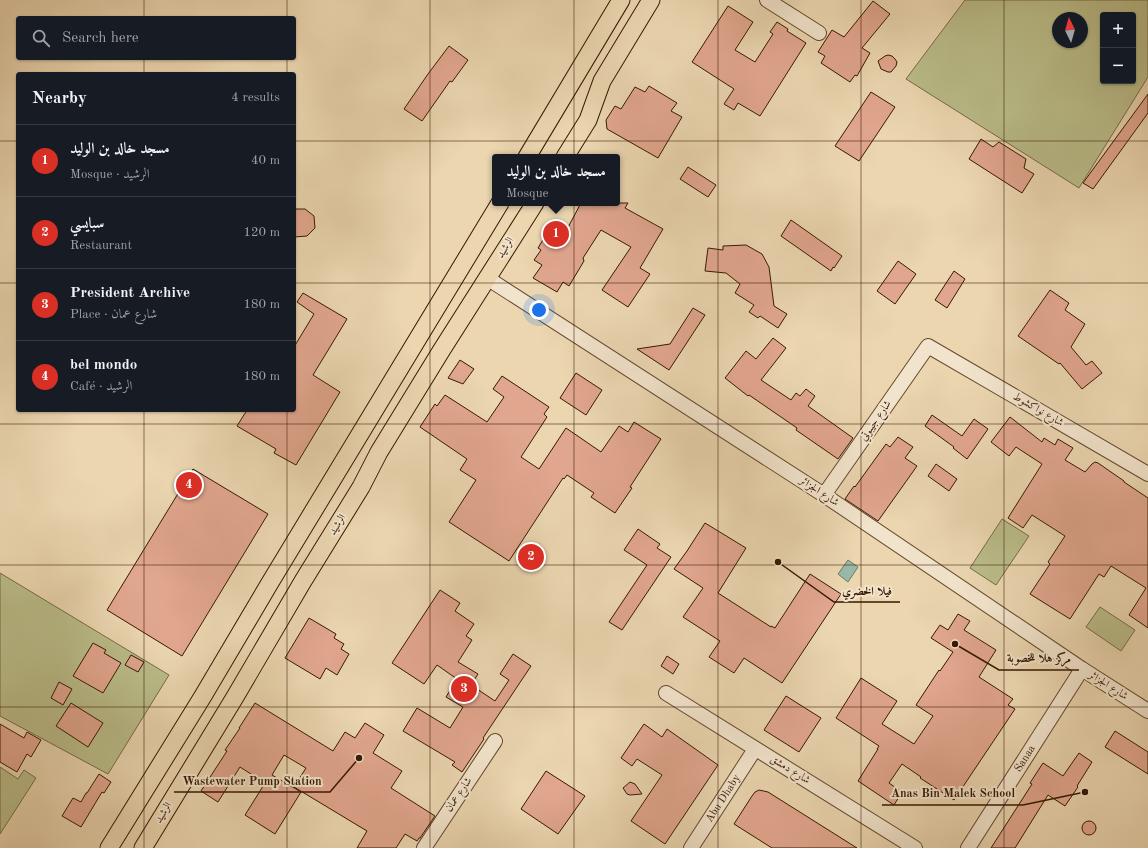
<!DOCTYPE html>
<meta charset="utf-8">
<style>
:root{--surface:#171b24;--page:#20242c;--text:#f1f3f6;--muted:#9ea1a6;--line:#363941;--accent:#d93025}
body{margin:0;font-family:"Old Standard TT",Amiri,serif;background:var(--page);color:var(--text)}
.controls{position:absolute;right:12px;top:12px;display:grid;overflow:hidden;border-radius:4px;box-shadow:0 1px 3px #0004}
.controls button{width:36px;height:36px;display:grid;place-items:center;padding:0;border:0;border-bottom:1px solid var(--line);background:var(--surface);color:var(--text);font:20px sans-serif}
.compass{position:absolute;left:1052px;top:12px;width:36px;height:36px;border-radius:50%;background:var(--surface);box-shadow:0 1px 3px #0004;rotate:355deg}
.you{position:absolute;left:539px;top:310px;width:14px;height:14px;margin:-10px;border:3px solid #fff;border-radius:50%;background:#1a73e8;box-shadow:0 0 0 6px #1a73e833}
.badge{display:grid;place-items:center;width:26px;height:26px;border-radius:50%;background:var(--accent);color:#fff;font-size:13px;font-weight:700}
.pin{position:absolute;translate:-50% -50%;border:2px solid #fff;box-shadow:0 1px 4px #0006}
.popup{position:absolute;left:492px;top:154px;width:128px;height:52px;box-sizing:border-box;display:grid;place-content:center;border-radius:4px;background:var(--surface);filter:drop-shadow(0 1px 3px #0005);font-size:13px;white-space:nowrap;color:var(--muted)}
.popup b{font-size:15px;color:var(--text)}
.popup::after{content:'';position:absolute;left:50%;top:100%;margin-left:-8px;border:8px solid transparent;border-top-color:var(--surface)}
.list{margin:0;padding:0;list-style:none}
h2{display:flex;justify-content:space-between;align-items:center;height:52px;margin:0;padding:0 16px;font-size:17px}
h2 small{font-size:13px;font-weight:400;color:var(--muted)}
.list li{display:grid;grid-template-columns:26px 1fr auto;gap:12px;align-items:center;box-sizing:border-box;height:72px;padding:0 16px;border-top:1px solid var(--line)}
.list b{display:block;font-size:15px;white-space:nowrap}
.list p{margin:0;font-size:13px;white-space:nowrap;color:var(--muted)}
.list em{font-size:13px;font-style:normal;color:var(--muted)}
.icon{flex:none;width:22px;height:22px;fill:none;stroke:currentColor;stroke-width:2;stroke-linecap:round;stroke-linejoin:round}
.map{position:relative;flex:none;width:1148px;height:848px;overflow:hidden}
.search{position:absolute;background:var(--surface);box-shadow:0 1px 3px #0004;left:16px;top:16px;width:280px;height:44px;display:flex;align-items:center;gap:10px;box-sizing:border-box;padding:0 14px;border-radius:4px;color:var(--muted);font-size:15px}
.panel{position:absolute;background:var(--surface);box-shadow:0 1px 3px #0004;left:16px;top:72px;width:280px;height:340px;border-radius:4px}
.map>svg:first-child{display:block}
.green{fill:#babd8a;stroke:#786a46;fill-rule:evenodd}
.water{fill:#98b9aa;stroke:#717967}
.building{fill:#e1a68e;stroke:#361803}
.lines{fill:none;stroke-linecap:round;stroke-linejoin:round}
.minor-casing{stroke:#63482e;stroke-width:16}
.major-casing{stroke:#361803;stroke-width:19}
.minor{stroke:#f2e4cc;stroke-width:14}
.major{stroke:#ebd6b0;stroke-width:17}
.grid{fill:none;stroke:#361803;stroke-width:1;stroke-opacity:0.55}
.labels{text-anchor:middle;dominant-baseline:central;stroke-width:4;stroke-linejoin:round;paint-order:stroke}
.street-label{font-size:11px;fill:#361803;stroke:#f2e4cc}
.leader{fill:none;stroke:#361803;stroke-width:1.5}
.callout-dot{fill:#361803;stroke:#f2e4cc;stroke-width:1.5}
.callout-label{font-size:12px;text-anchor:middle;font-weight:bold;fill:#361803;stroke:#f2e4cc;stroke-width:4;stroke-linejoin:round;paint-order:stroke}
</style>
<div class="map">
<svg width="1148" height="848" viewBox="0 0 1148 848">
<rect width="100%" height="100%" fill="#ebd6b0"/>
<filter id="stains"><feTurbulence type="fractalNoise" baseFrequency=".005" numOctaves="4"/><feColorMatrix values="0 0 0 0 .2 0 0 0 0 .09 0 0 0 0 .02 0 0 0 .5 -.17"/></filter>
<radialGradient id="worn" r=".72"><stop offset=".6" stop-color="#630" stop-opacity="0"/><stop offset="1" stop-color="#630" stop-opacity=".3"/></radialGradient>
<path class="green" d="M 965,0 L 1148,0 L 1148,77 L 1079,188 L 906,79 ZM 1103,15 L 1133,15 L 1133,81 L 1103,81 ZM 1058,18 L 1082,18 L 1082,42 L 1058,42 Z
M 1002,519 L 1029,536 L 996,585 L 970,568 Z
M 0,573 L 169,675 L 108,774 L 0,716 Z
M 1100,607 L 1135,630 L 1121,651 L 1086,627 Z
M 0,767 L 18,779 L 24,770 L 36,778 L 0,834 Z"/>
<path class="water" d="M 848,560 L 858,567 L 848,582 L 838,574 Z"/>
<path class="building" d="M 873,1 L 890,14 L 862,48 L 870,53 L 857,76 L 855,75 L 850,82 L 821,63 L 825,56 L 818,52 L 832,30 L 844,37 Z
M 728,6 L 753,22 L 735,50 L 755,62 L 773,34 L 770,32 L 777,22 L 788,29 L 787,31 L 806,43 L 760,116 L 738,103 L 734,110 L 724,104 L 734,89 L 692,62 Z
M 449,46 L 468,60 L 452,82 L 450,81 L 422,121 L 404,109 L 428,74 Z
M 888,55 L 892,56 L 895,59 L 897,62 L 896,66 L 891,72 L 888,72 L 881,69 L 878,61 L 885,56 Z
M 649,86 L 677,103 L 671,111 L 682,117 L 658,158 L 607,129 L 606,120 L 615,106 L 621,109 L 635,87 L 645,92 Z
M 871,92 L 895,107 L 859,161 L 835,146 Z
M 1148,94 L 1148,113 L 1093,189 L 1083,183 Z
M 981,139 L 993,147 L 999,142 L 1026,159 L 1024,168 L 1034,174 L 1022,193 L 969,159 Z
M 688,167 L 716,185 L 708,197 L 680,179 Z
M 581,203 L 628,203 L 625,208 L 663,229 L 640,268 L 650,274 L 628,307 L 602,290 L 631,247 L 601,230 L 583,258 L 584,261 L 569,286 L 563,282 L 557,292 L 533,278 L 542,265 L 534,260 L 541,250 L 538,248 L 544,238 L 548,240 L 556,228 L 565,233 Z
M 294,209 L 305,209 L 314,216 L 315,228 L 307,236 L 294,237 Z
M 791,220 L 842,256 L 834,268 L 833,267 L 831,271 L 781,236 Z
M 746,245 L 762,254 L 769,267 L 774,306 L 787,314 L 778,328 L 760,316 L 758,318 L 749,312 L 754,305 L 735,293 L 740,284 L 726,273 L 705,271 L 708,248 L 723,250 L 723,246 Z
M 898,261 L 916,274 L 895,304 L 877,291 Z
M 954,271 L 965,279 L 947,308 L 935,300 Z
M 1050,290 L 1069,303 L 1065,310 L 1085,324 L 1071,347 L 1086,365 L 1092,361 L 1102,373 L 1082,389 L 1060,363 L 1059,364 L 1018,336 Z
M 303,293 L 347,319 L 313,375 L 340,392 L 296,465 L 274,453 L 276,449 L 237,426 L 247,410 L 294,410 L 294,347 L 314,314 L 297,302 Z
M 693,308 L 705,315 L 669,370 L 637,349 L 670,344 Z
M 773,338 L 786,348 L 761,380 L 791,400 L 796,393 L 800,396 L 806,389 L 815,396 L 808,406 L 853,438 L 838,459 L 796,430 L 797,428 L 749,395 L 748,396 L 725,378 L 746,351 L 756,359 Z
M 460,360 L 474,369 L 463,384 L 448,378 Z
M 576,373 L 602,390 L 586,415 L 560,398 Z
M 502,376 L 549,407 L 544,414 L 547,417 L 521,457 L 539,469 L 566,428 L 601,452 L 619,426 L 628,432 L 634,422 L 661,439 L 630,487 L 632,488 L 615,513 L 591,497 L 594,493 L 567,475 L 564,479 L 563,478 L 509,561 L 449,522 L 476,480 L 460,470 L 467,459 L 420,427 L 435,404 L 437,406 L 445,395 L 487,422 L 504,397 L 493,389 Z
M 932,415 L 962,436 L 974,419 L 988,429 L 967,459 L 953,448 L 954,447 L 925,426 Z
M 1010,417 L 1042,442 L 1044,438 L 1055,445 L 1058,439 L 1073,448 L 1065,460 L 1085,472 L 1092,464 L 1095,462 L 1098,463 L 1124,481 L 1124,482 L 1148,498 L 1148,628 L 1129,615 L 1146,588 L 1111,566 L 1104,577 L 1099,574 L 1070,619 L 1030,594 L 1050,564 L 1048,562 L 1065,536 L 1032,515 L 1023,528 L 1008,518 L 1042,464 L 1016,447 L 1009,456 L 991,442 Z
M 898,437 L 913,447 L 905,458 L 917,466 L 878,521 L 845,499 L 854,486 L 855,487 L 886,444 L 890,447 Z
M 936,464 L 957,479 L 949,491 L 928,476 Z
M 193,469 L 268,514 L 182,656 L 107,610 Z
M 705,523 L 746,548 L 718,593 L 771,627 L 771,626 L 775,628 L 810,574 L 841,594 L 782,683 L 744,658 L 734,673 L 709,657 L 720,641 L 683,617 L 703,588 L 674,569 L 687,551 Z
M 638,529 L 660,544 L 657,548 L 671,557 L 622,630 L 609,622 L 647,565 L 624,550 Z
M 440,590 L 460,603 L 455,611 L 474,624 L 466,636 L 472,640 L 458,662 L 478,674 L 471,685 L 495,701 L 509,680 L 500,674 L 513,654 L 531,666 L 483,738 L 484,739 L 462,772 L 452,765 L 455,762 L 403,731 L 417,708 L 450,728 L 463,707 L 446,697 L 457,679 L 437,665 L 424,684 L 392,663 Z
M 958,614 L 970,621 L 964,630 L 996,650 L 979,677 L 1013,699 L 1008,705 L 1015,709 L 954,800 L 920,778 L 921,777 L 902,764 L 889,783 L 902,792 L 894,805 L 858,781 L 878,749 L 877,749 L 879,746 L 836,718 L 861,678 L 897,701 L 882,724 L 914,744 L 933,716 L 916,705 L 939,670 L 940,671 L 953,652 L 931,638 L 940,625 L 948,630 Z
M 309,618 L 336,634 L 334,638 L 344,644 L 341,649 L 349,654 L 337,675 L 326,668 L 320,679 L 285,658 Z
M 93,643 L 106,650 L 104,653 L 121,663 L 103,693 L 73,676 Z
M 131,655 L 144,662 L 138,672 L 125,665 Z
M 667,656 L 679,664 L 673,674 L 661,666 Z
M 59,682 L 72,689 L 63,705 L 51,698 Z
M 786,696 L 821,718 L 799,752 L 764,730 Z
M 71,703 L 103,723 L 88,747 L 56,726 Z
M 255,703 L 333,751 L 345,732 L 355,738 L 365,723 L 384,735 L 373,753 L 402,771 L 391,788 L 435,816 L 420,838 L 419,838 L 417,841 L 405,834 L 396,848 L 357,848 L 367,831 L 294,787 L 306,768 L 284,755 L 272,775 L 301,792 L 275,834 L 245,815 L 265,783 L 240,767 L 218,802 L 201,791 L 227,751 L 225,750 L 240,728 L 239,728 Z
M 0,724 L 24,738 L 27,732 L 41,740 L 31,757 L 27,754 L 17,772 L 0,762 Z
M 644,724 L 662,737 L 667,729 L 718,765 L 665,844 L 631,821 L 662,775 L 637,759 L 632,766 L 621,758 Z
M 1115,731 L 1148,752 L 1148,774 L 1105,747 Z
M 1079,753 L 1092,762 L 1077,786 L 1078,787 L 1065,806 L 1048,795 L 1015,848 L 991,848 L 1032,784 L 1030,783 L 1043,763 L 1063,776 Z
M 546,771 L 585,796 L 558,834 L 521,809 Z
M 99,774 L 111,782 L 104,793 L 102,792 L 81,827 L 62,816 L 73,798 L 81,802 L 86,793 L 87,793 Z
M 630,782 L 635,784 L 642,794 L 630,795 L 627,794 L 623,788 Z
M 759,790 L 768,792 L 857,848 L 772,848 L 734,824 L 752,796 L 755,792 Z
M1082 828a7 7 0 1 1 14 0a7 7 0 1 1-14 0Z"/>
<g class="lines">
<defs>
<g id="minor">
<path d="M 767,0 L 819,33"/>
<path d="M 487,278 L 824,495 L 1082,669 L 1148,711"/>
<path d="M 824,495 L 928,346 L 1148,474"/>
<path d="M 666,693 L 915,848"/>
<path d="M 424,848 L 495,741"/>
<path id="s1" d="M 691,848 L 755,749"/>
<path id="s2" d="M 968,848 L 1082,669"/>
</g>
<path id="major" d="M 527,157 L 621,0
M 565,157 L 588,120 L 602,81 L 651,0
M 109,848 L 203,696 L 271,581 L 500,203
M 143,848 L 235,697 L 303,581 L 361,487 L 379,452 L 441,351 L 535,203"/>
</defs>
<use href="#minor" class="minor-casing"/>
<use href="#major" class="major-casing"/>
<use href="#minor" class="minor"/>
<use href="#major" class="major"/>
</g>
<path class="grid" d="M 144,0 L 144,18M 287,0 L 287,18M 430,0 L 430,848M 574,0 L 574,848M 718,0 L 718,848M 861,0 L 861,848M 1004,0 L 1004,848M 144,58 L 144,74M 287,58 L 287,74M 0,141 L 18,141M 294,141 L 1148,141M 0,283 L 18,283M 294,283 L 1148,283M 144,410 L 144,848M 287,410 L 287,848M 0,424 L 1148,424M 0,565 L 1148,565M 0,707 L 1148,707"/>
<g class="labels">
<g class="street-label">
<text transform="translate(506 248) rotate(-57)">الرشيد</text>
<text transform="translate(1038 410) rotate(30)">شارع نواكشوط</text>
<text transform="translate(876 421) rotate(-55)">شارع جيبوتي</text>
<text transform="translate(819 492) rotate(33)">شارع الجزائر</text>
<text transform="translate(338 525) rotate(-58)">الرشيد</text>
<text transform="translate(1108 686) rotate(32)">شارع الجزائر</text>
<text stroke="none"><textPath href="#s2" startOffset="106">Sanaa</textPath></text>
<text transform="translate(790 770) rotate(32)">شارع دمشق</text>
<text transform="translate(459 795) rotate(-56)">شارع عمان</text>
<text stroke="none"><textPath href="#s1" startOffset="59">Abu Dhaby</textPath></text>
<text transform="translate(164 813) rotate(-58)">الرشيد</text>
</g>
</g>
<path class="leader" d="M778 562L834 602H900M955 644L999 670H1079M359 758L330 792H174M1085 792L1023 805H882"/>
<g class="callout-dot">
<circle cx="778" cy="562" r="4"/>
<circle cx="955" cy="644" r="4"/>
<circle cx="359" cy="758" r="4"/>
<circle cx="1085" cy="792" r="4"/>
</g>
<g class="callout-label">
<text x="867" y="595">فيلا الخضري</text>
<text x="1039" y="662">مركز هلا للخصوبة</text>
<text x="252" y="785">Wastewater Pump Station</text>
<text x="953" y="797">Anas Bin Malek School</text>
</g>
<rect width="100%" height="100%" filter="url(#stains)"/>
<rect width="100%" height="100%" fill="url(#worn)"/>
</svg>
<div class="controls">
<button>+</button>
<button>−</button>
</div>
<svg class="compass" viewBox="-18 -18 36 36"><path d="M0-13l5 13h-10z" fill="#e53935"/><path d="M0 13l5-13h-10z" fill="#9ea1a6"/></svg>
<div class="you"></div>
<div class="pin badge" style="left:556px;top:234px">1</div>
<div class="popup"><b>مسجد خالد بن الوليد</b>Mosque</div>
<div class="pin badge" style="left:531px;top:557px">2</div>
<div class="pin badge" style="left:464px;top:689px">3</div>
<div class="pin badge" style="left:189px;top:485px">4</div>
<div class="search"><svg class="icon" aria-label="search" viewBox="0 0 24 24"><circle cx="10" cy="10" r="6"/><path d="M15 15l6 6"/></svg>Search here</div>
<section class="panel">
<h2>Nearby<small>4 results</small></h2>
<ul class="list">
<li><span class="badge">1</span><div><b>مسجد خالد بن الوليد</b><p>Mosque · الرشيد</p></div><em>40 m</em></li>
<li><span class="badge">2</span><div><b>سبايسي</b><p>Restaurant</p></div><em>120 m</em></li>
<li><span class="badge">3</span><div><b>President Archive</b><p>Place · شارع عمان</p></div><em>180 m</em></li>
<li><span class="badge">4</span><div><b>bel mondo</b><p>Café · الرشيد</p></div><em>180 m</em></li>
</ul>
</section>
</div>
